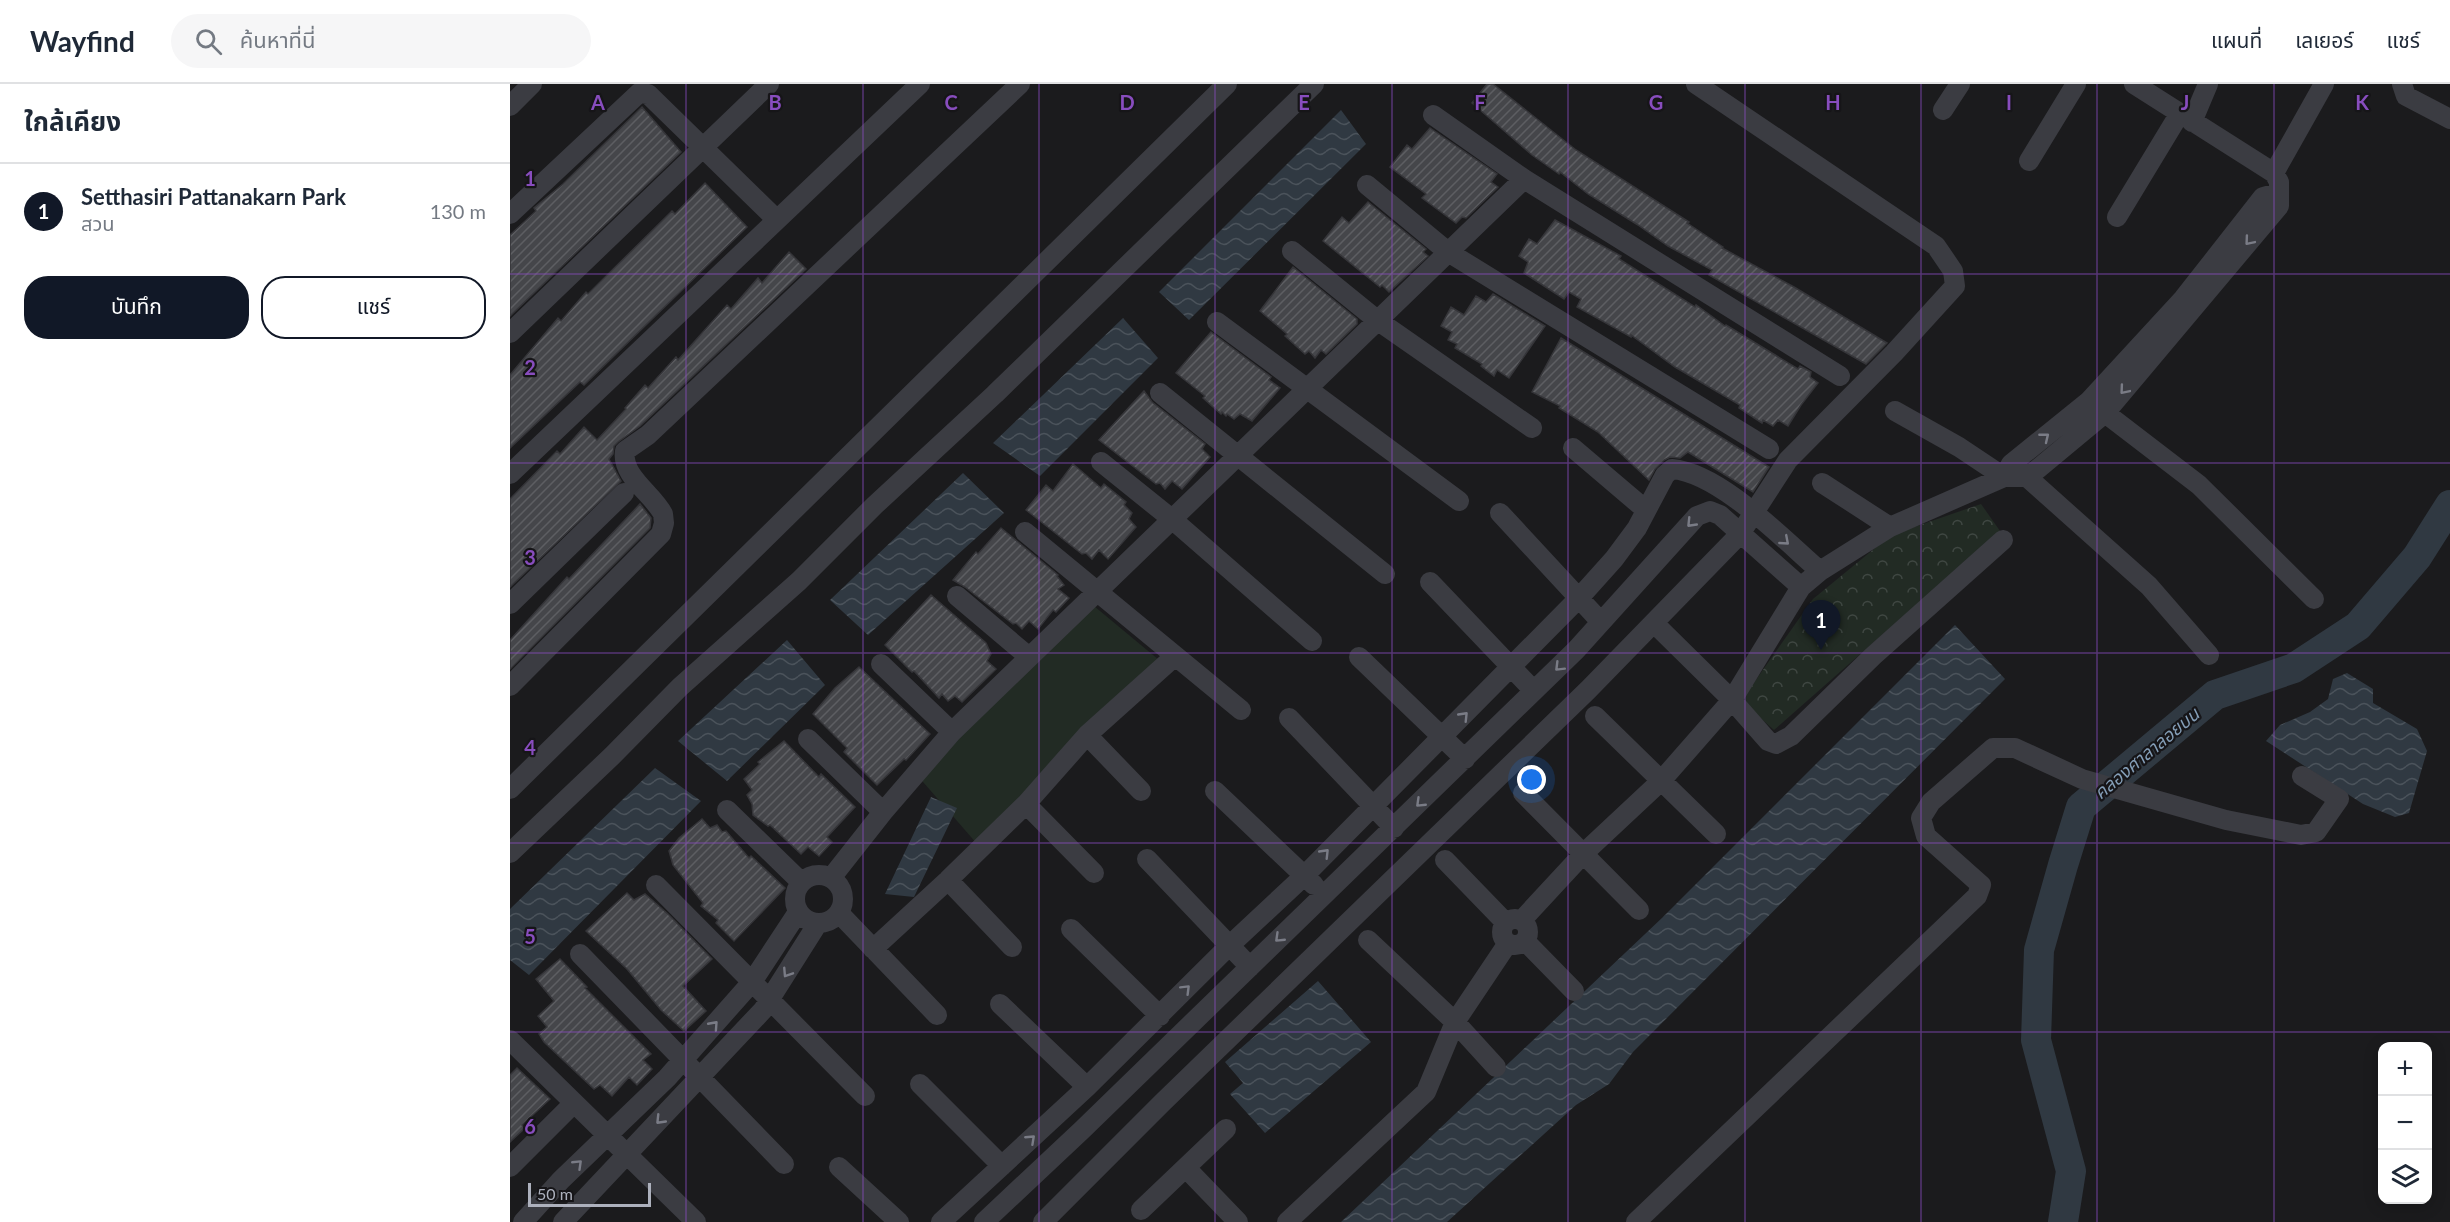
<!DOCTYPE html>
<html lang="th">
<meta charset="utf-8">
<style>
:root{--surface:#fff;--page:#f6f6f7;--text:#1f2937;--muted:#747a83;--line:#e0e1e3;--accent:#111827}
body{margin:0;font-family:Lato,"Noto Sans Thai",sans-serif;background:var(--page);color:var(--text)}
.controls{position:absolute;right:18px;bottom:18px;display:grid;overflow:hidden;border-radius:12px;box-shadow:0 3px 15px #0003}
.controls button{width:54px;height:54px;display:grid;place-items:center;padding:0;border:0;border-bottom:2px solid var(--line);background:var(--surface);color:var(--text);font:30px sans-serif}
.scale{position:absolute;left:18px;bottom:15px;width:123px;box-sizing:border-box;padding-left:6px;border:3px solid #adb1bd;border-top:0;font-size:16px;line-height:21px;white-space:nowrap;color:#adb1bd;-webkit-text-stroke:4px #161518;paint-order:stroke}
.you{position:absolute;left:1022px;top:696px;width:21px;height:21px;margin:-15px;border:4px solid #fff;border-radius:50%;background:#1a73e8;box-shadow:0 0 0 9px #1a73e833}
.badge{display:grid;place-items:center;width:39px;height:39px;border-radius:50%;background:var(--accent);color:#fff;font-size:20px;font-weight:700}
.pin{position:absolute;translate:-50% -50px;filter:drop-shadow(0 2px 3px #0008)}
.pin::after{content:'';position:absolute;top:32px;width:21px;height:18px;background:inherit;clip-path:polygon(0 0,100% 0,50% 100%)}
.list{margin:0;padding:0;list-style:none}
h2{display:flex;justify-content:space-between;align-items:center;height:78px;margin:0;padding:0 24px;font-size:26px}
h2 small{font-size:20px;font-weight:400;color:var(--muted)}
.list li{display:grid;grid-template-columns:39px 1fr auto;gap:18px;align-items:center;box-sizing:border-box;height:96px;padding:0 24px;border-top:2px solid var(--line)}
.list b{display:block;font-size:22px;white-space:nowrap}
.list p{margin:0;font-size:20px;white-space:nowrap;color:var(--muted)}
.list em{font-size:20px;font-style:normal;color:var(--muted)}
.actions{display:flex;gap:12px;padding:18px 24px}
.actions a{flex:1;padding:14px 0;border:2px solid var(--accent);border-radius:24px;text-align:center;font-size:21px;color:var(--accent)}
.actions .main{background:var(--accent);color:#fff}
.icon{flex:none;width:33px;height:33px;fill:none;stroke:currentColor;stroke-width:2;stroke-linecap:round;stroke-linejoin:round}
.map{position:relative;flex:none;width:1940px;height:1138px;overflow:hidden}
header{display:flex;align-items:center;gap:36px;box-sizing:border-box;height:84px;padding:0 30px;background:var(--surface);border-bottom:2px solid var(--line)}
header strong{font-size:28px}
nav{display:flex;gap:33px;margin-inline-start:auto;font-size:21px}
.search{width:420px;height:54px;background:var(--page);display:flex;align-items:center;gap:15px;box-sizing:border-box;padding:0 21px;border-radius:33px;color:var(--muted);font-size:22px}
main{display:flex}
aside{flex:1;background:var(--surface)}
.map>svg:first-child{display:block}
.green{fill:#222b24}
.park{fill:url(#park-crowns)}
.water{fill:url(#water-waves)}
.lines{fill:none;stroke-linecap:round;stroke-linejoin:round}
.river{stroke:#303942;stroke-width:30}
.building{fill:url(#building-hatch);stroke:#353539;stroke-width:1.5}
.street{stroke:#3b3c42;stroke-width:20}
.oneway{stroke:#7a7c86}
.grid{fill:none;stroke:#884dbe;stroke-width:1.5;stroke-opacity:0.55}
.labels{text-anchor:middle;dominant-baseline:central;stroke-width:4.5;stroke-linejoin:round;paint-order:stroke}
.water-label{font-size:18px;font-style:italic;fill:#849eb7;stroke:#161518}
.grid-label{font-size:20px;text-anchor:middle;font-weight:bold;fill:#884dbe;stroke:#161518;stroke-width:4.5;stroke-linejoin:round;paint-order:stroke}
</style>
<header>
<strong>Wayfind</strong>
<div class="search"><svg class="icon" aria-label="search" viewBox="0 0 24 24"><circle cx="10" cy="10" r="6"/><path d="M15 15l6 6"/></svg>ค้นหาที่นี่</div>
<nav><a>แผนที่</a><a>เลเยอร์</a><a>แชร์</a></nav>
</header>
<main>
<aside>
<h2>ใกล้เคียง<small></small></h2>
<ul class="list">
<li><span class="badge">1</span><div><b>Setthasiri Pattanakarn Park</b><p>สวน</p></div><em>130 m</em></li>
</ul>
<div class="actions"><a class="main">บันทึก</a><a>แชร์</a></div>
</aside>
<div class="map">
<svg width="1940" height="1138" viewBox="0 0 1940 1138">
<defs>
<pattern id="park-crowns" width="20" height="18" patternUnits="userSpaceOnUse" patternTransform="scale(1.5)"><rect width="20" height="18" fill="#222b24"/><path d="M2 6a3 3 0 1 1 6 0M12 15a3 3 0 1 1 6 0" fill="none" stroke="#3f4742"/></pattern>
<pattern id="water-waves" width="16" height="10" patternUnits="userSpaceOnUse" patternTransform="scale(1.5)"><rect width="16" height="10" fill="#303942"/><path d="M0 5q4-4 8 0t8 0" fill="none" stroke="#4b535b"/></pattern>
<pattern id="building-hatch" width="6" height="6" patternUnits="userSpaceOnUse" patternTransform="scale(1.5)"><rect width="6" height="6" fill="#45464a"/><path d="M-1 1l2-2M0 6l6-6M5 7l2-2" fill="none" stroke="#5d5e62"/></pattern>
</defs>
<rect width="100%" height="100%" fill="#1b1b1d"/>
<path class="green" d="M 578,517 L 655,581 L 468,761 L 406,690 Z"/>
<path class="park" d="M 1471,420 L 1490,447 L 1264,646 L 1231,617 L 1303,515 L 1381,451 Z"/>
<path class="water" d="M 831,26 L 856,60 L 679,236 L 649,208 Z
M 613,234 L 648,274 L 530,392 L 483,359 Z
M 453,389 L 494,429 L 358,551 L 320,516 Z
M 1445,541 L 1495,595 L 1123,968 L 1099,1000 L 1066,1021 L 937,1138 L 831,1138 L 1153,833 Z
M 277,556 L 315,601 L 217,697 L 168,657 Z
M 1837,589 L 1863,605 L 1863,619 L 1907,645 L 1917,667 L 1899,729 L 1885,733 L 1853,720 L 1756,657 L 1770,641 L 1800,628 L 1818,615 L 1823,595 Z
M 145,684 L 191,717 L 19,891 L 0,876 L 0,825 Z
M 421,713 L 447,724 L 404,813 L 375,810 Z
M 808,897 L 861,958 L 755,1049 L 720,1010 L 733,999 L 715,978 Z"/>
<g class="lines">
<path class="river" d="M 1553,1138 L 1561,1087 L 1526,956 L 1529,866 L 1553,781 L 1571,723 L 1705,611 L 1784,584 L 1848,542 L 1907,473 L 1940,421"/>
</g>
<path class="building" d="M 977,0 L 983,0 L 1066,66 L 1179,138 L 1177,139 L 1213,163 L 1212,164 L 1284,203 L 1377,259 L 1356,280 L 1199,191 L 1202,186 L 1158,162 L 1128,141 L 1078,110 L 1050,88 L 1049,90 L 1022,71 L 962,19 Z
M 132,23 L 171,68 L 0,232 L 0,151 L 26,127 L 24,124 L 53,100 Z
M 920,44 L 987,90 L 981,98 L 988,103 L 956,134 L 952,133 L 946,139 L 912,114 L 916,110 L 880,83 L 897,61 L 902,65 Z
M 195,99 L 237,143 L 74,301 L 70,298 L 0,364 L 0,291 L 48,234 L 51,237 L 76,208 L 78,210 L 162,127 L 165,130 Z
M 858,118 L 916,165 L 913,168 L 918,172 L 879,208 L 872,201 L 870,203 L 813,157 L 832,133 L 839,139 Z
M 1045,136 L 1111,172 L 1109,175 L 1185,223 L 1186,221 L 1215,242 L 1216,241 L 1288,285 L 1290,282 L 1301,288 L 1300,293 L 1308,299 L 1291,321 L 1278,342 L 1268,336 L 1263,342 L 1253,336 L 1252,339 L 1229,324 L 1230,321 L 1165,283 L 1121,251 L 1121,253 L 1067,223 L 1071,215 L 1059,208 L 1054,215 L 1014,189 L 1018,178 L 1009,172 L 1019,155 L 1027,160 Z
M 279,168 L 296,185 L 130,342 L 108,358 L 104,362 L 103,370 L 99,375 L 111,397 L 0,503 L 0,415 L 47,367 L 50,370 L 74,343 L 87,356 L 116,325 L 115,324 L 135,301 L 138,304 L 166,273 L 168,276 L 217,221 L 221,225 L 248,194 L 252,199 Z
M 783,183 L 847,235 L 847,240 L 816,270 L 811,266 L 805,274 L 799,267 L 795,270 L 775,252 L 777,250 L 750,227 Z
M 983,210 L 1035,242 L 999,294 L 987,286 L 984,292 L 971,282 L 972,280 L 945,264 L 947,260 L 938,256 L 942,248 L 931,242 L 941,223 L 954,231 L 966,212 L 976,218 Z
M 701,248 L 761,293 L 759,296 L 770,304 L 742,337 L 730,330 L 724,335 L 717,330 L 716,332 L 712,328 L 711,330 L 693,314 L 695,312 L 666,289 Z
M 1051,254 L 1259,383 L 1243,408 L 1178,368 L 1170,374 L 1160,373 L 1154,376 L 1145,385 L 1139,396 L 1088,348 L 1049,324 L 1050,322 L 1022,308 Z
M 634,307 L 642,318 L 695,360 L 692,365 L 700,373 L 672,405 L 662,397 L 655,405 L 650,399 L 646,400 L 589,356 Z
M 563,380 L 591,404 L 594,400 L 616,418 L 614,421 L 622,429 L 619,435 L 626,443 L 598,475 L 589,466 L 582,475 L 576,469 L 572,470 L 516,426 L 536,401 L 543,407 Z
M 130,420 L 141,434 L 140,444 L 0,585 L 0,556 L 57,493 L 59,495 Z
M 491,444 L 548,491 L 547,492 L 554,501 L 548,505 L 559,514 L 546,528 L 543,526 L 528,545 L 519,537 L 512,545 L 506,539 L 503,540 L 455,503 L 443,496 L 466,468 L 468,470 Z
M 421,511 L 476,559 L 481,570 L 477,577 L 486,585 L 452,618 L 445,612 L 438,617 L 432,610 L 429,614 L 404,587 L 402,588 L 375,561 Z
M 349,583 L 420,650 L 396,676 L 394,675 L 367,701 L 334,668 L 337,664 L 303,630 L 325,604 Z
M 274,657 L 309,693 L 311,690 L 345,723 L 317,753 L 322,758 L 309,772 L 298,763 L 291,770 L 260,741 L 258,742 L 243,731 L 242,720 L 237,711 L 242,706 L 234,695 L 250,680 L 248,678 Z
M 192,735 L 200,744 L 207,741 L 212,748 L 216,747 L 239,774 L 241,772 L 275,804 L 224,857 L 206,839 L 208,836 L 191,822 L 193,819 L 163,781 L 159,767 L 169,754 Z
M 117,809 L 124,816 L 135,810 L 159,831 L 202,875 L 173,902 L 196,927 L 174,947 L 151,926 L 117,885 L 76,847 Z
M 50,875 L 77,903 L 75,904 L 141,970 L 133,976 L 142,985 L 127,1001 L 119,993 L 102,1012 L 90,1001 L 84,1005 L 34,958 L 29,950 L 37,943 L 28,932 L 44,917 L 26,895 Z
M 7,984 L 40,1015 L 12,1041 L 15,1044 L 0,1058 L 0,991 Z"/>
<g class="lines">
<path class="street" d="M 1892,0 L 1896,12 L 1940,35
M 0,22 L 22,0
M 1433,26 L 1450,0
M 923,31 L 1014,95
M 1682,38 L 1698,0
M 1519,77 L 1566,0
M 1764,89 L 1814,0
M 857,101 L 938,168 L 1259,365
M 0,130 L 129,9 L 138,10 L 267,136
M 1607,133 L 1670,29
M 782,167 L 867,236 L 1022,344
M 707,238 L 949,417
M 0,249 L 259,0
M 650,309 L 875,490
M 1586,322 L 1689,401 L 1804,515
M 1385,327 L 1449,363 L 1494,393
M 1063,364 L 1136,426
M 591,378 L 663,436 L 802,557
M 1508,385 L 1639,502 L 1699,571
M 0,390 L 410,0
M 1494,393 L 1501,380 L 1579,317 L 1673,215 L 1753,113 L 1767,109
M 1312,399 L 1380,443
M 990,429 L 1091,538
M 515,448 L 731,626
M 920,498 L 1024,607
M 447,512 L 519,573
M 0,520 L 114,409
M 1150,545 L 1222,616 L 1258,657 L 1266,660 L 1281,652 L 1363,572 L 1493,456
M 849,573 L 955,675
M 371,580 L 442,648
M 0,602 L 151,450 L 154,439 L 153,430 C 143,410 111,392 115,367 L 138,351 L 510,0
M 1085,632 L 1206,750
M 779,634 L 884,744
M 577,651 L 631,707
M 298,655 L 373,728
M 0,705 L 717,0
M 705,707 L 804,801
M 1013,709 L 1129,826
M 516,720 L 584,789
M 217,726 L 291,798
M 0,769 L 102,672 L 170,603 L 289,497 L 365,421 L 485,310 L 804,0
M 637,775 L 740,883
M 935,776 L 995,838
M285 815a24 24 0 1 1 48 0a24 24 0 1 1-48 0Z
M 321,794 L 373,728 L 442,648 L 1014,95 L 1330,292
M 438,796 L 502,863
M 146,801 L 355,1012
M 329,829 L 427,931
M992 848a13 13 0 1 1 26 0a13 13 0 1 1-26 0Z
M 1012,836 L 1074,769 L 1151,697 L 1222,616 L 1291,503 L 1310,487 L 1380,443 L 1494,393 L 1518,393 L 1595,329 L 1769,122 L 1769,98 L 1764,89 L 1624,0
M 561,845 L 650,932
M 858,856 L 945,938 L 986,983
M 1015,857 L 1064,907
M 363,865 L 438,796 L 516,720 L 577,651 L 664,573
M 70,870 L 274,1080
M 490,920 L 577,1003
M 0,956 L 186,1138
M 410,1000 L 492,1082
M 0,1083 L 64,1019
M 329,1083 L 389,1138
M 676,1084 L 728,1138
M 631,1126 L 716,1045
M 13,1138 L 51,1096 L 157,994 L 242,898 L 288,828
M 53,1138 L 253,926 L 308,839
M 431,1138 L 577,1003 L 719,862 L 794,792 L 1069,514 L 1104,475 L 1127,444 L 1155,391 L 1162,385 C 1210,389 1273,455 1310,487
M 474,1138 L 572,1046 L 1066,566 L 1187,432 L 1200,427 L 1210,431 L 1291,503
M 533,1138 L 653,1018 L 1078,606 L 1230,450 L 1278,376 L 1384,269 L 1445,202 L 1443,187 L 1426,162 L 1186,0
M 777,1138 L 916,1008 L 945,938 L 998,859
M 1126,1138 L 1467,812 L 1471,801 L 1416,752 L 1411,734 L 1421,718 L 1483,664 L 1505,664 L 1572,695 L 1716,736 L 1791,751 L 1806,748 L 1829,715 L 1792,692"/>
</g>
<defs><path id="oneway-chevron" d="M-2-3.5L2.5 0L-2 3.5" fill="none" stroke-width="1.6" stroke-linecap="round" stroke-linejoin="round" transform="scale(1.5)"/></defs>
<g class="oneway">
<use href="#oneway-chevron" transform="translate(1739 157) rotate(130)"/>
<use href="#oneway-chevron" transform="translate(1614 306) rotate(130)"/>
<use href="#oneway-chevron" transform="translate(1535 353) rotate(-39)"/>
<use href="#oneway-chevron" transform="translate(1181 439) rotate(134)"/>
<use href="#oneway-chevron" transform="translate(1275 457) rotate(41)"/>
<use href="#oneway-chevron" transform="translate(1049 583) rotate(135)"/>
<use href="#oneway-chevron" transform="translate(954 632) rotate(-46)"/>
<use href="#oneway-chevron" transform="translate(910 719) rotate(136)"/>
<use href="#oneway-chevron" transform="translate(815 769) rotate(-46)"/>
<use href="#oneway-chevron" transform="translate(769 854) rotate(136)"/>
<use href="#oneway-chevron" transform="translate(277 889) rotate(123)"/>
<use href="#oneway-chevron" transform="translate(676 905) rotate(-45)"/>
<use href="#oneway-chevron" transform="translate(204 941) rotate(-48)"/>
<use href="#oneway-chevron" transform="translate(150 1036) rotate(134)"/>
<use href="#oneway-chevron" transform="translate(521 1055) rotate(-43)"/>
<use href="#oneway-chevron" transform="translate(68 1080) rotate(-44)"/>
</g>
<path class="grid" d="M 176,0 L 176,1138M 353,0 L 353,1138M 529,0 L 529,1138M 705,0 L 705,1138M 882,0 L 882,1138M 1058,0 L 1058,1138M 1235,0 L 1235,1138M 1411,0 L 1411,1138M 1587,0 L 1587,1138M 1764,0 L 1764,1138M 0,190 L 1940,190M 0,379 L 1940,379M 0,569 L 1940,569M 0,759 L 1940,759M 0,948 L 1940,948"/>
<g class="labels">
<g class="water-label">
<text transform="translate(1636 669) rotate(-40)">คลองศาลาลอยบน</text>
</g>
</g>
<g class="grid-label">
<text x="88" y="26">A</text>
<text x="265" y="26">B</text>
<text x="441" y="26">C</text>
<text x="617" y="26">D</text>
<text x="794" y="26">E</text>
<text x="970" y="26">F</text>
<text x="1146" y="26">G</text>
<text x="1323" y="26">H</text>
<text x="1499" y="26">I</text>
<text x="1675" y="26">J</text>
<text x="1852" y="26">K</text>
<text x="20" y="102">1</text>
<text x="20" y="291">2</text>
<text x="20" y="481">3</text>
<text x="20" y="671">4</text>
<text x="20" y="860">5</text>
<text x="20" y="1050">6</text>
</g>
</svg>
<div class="controls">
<button>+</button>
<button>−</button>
<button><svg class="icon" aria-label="layers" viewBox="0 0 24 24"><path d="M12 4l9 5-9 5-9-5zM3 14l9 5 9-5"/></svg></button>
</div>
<div class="scale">50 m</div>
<div class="you"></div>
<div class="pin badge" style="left:1311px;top:566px">1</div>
</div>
</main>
